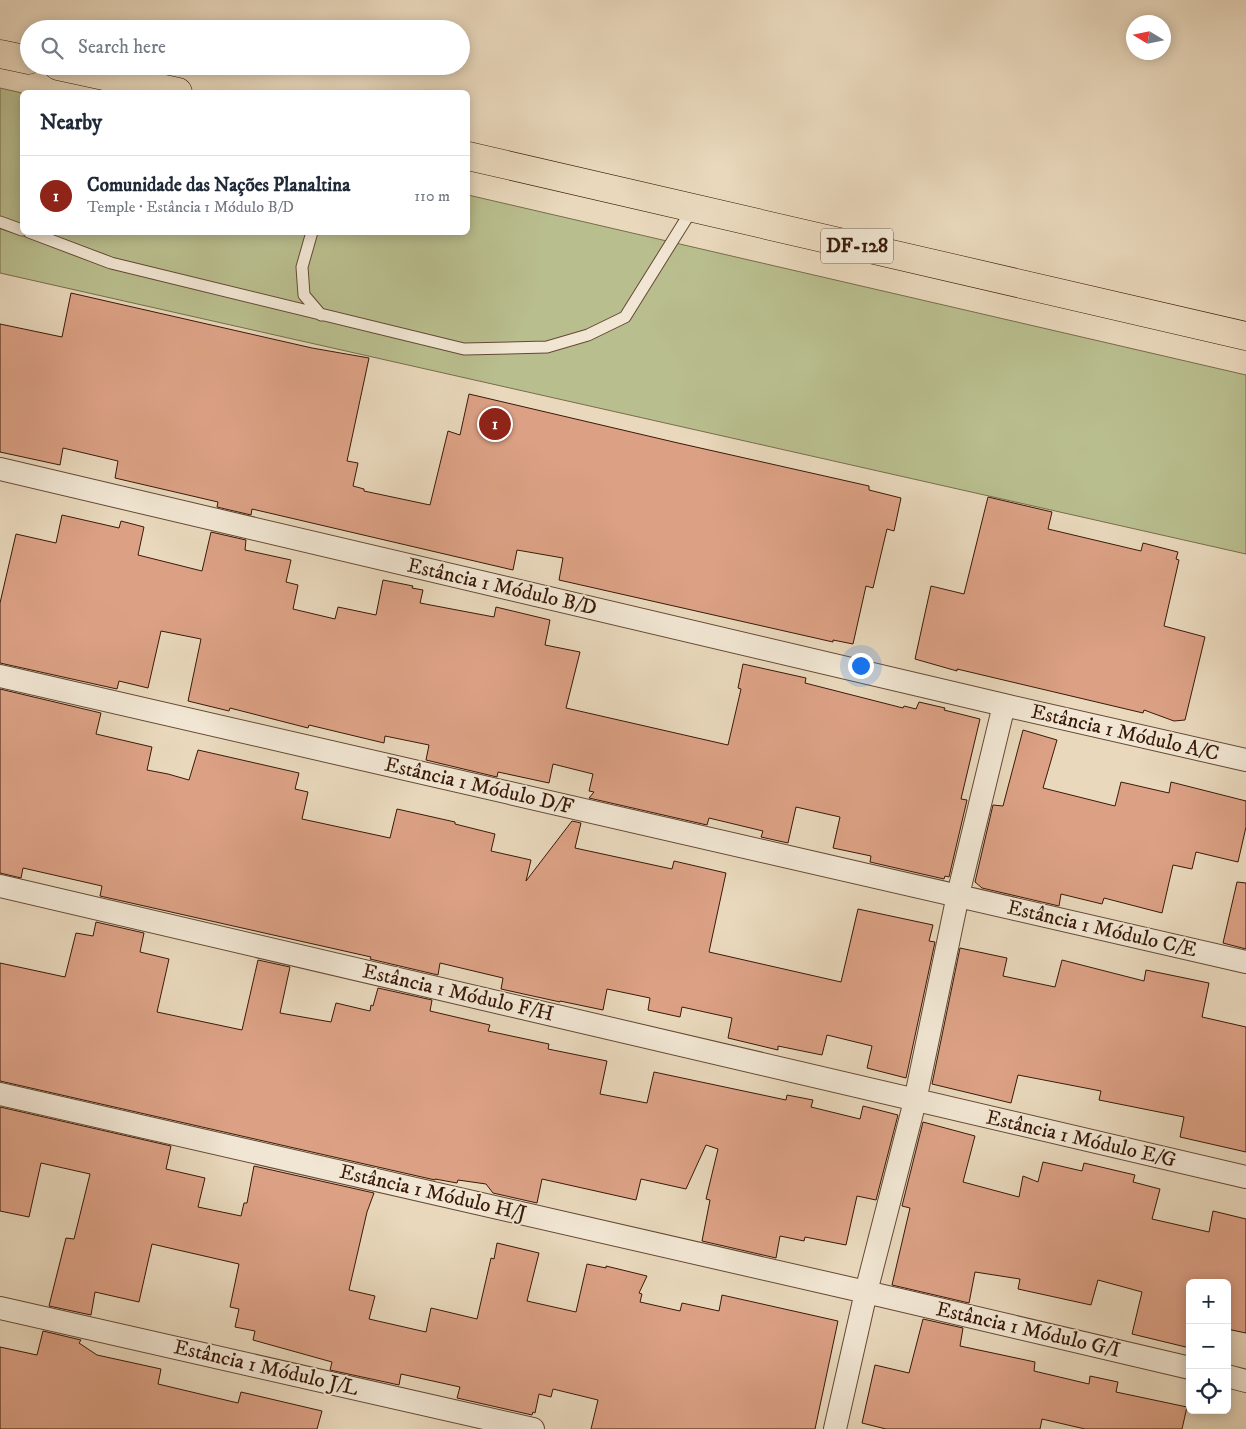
<!DOCTYPE html>
<meta charset="utf-8">
<style>
:root{--surface:#fff;--page:#f2f2f3;--text:#1f2937;--muted:#747a83;--line:#e0e1e3;--accent:#8f2418}
body{margin:0;font-family:"IM FELL DW Pica",serif;background:var(--page);color:var(--text)}
.controls{position:absolute;right:15px;bottom:15px;display:grid;overflow:hidden;border-radius:8px;box-shadow:0 2px 12px #0003}
.controls button{width:45px;height:45px;display:grid;place-items:center;padding:0;border:0;border-bottom:1px solid var(--line);background:var(--surface);color:var(--text);font:25px sans-serif}
.compass{position:absolute;left:1126px;top:15px;width:45px;height:45px;border-radius:50%;background:var(--surface);box-shadow:0 2px 12px #0003;rotate:280deg}
.you{position:absolute;left:860px;top:665px;width:18px;height:18px;margin:-12px;border:4px solid #fff;border-radius:50%;background:#1a73e8;box-shadow:0 0 0 8px #1a73e833}
.badge{display:grid;place-items:center;width:32px;height:32px;border-radius:50%;background:var(--accent);color:#fff;font-size:16px;font-weight:700}
.pin{position:absolute;translate:-50% -50%;border:2px solid #fff;box-shadow:0 1px 5px #0006}
.list{margin:0;padding:0;list-style:none}
h2{display:flex;justify-content:space-between;align-items:center;height:65px;margin:0;padding:0 20px;font-size:21px}
h2 small{font-size:16px;font-weight:400;color:var(--muted)}
.list li{display:grid;grid-template-columns:32px 1fr auto;gap:15px;align-items:center;box-sizing:border-box;height:80px;padding:0 20px;border-top:1px solid var(--line)}
.list b{display:block;font-size:19px;white-space:nowrap}
.list p{margin:0;font-size:16px;white-space:nowrap;color:var(--muted)}
.list em{font-size:16px;font-style:normal;color:var(--muted)}
.icon{flex:none;width:28px;height:28px;fill:none;stroke:currentColor;stroke-width:2;stroke-linecap:round;stroke-linejoin:round}
.map{position:relative;flex:none;width:1246px;height:1429px;overflow:hidden}
.search{position:absolute;background:var(--surface);box-shadow:0 2px 12px #0003;left:20px;top:20px;width:450px;height:55px;display:flex;align-items:center;gap:12px;box-sizing:border-box;padding:0 18px;border-radius:28px;color:var(--muted);font-size:19px}
.panel{position:absolute;background:var(--surface);box-shadow:0 2px 12px #0003;left:20px;top:90px;width:450px;height:145px;border-radius:8px}
.map>svg:first-child{display:block}
.green{fill:#b9be8e;stroke:#796c4a}
.building{fill:#dca185;stroke:#391907}
.lines{fill:none;stroke-linecap:round;stroke-linejoin:round}
.lane-casing{stroke:#654934;stroke-width:13}
.street-casing{stroke:#654934;stroke-width:24}
.primary-casing{stroke:#391907;stroke-width:29}
.lane{stroke:#f1e6d3;stroke-width:11}
.street{stroke:#f1e6d3;stroke-width:22}
.primary{stroke:#e9d8bc;stroke-width:28}
.labels{text-anchor:middle;dominant-baseline:central;stroke-width:4;stroke-linejoin:round;paint-order:stroke}
.shield{fill:#f1e6d3;stroke:#705644;stroke-width:1}
.shield-label{font-size:20px;font-weight:bold;fill:#391907}
.street-label{font-size:21px;fill:#391907;stroke:#f1e6d3}
</style>
<div class="map">
<svg width="1246" height="1429" viewBox="0 0 1246 1429">
<rect width="100%" height="100%" fill="#e9d8bc"/>
<filter id="stains"><feTurbulence type="fractalNoise" baseFrequency=".004" numOctaves="4"/><feColorMatrix values="0 0 0 0 .2 0 0 0 0 .09 0 0 0 0 .02 0 0 0 .5 -.17"/></filter>
<radialGradient id="worn" r=".72"><stop offset=".6" stop-color="#630" stop-opacity="0"/><stop offset="1" stop-color="#630" stop-opacity=".3"/></radialGradient>
<path class="green" d="M 0,88 L 22,93 L 22,232 L 468,232 L 468,195 L 1246,375 L 1246,554 L 0,273 Z"/>
<path class="building" d="M 71,293 L 312,348 L 369,358 L 347,461 L 358,463 L 353,486 L 364,489 L 364,491 L 430,505 L 448,431 L 460,435 L 469,394 L 678,443 L 869,486 L 869,490 L 901,498 L 894,531 L 887,529 L 873,588 L 866,586 L 853,644 L 833,640 L 833,642 L 559,580 L 563,558 L 517,550 L 513,570 L 252,509 L 251,515 L 217,507 L 218,502 L 115,478 L 118,461 L 63,448 L 60,465 L 0,452 L 0,324 L 62,337 Z
M 988,497 L 1052,512 L 1048,529 L 1141,551 L 1143,543 L 1178,552 L 1176,559 L 1179,560 L 1164,626 L 1205,637 L 1185,720 L 1174,721 L 1144,710 L 1143,713 L 957,669 L 957,671 L 915,659 L 931,586 L 964,594 Z
M 62,515 L 119,528 L 121,521 L 144,527 L 138,555 L 202,571 L 211,532 L 246,540 L 245,550 L 291,560 L 286,582 L 298,585 L 293,609 L 335,619 L 338,607 L 376,615 L 383,580 L 413,586 L 412,588 L 423,590 L 420,603 L 494,617 L 496,607 L 550,620 L 545,645 L 580,652 L 566,708 L 728,745 L 741,689 L 738,688 L 743,664 L 806,678 L 805,683 L 903,708 L 904,706 L 916,709 L 919,702 L 945,708 L 944,710 L 980,719 L 961,799 L 967,800 L 949,877 L 945,876 L 944,879 L 870,862 L 871,856 L 833,848 L 840,817 L 796,807 L 788,843 L 761,837 L 763,831 L 709,818 L 707,825 L 589,798 L 594,792 L 589,791 L 593,774 L 553,764 L 549,783 L 498,772 L 497,777 L 426,760 L 429,745 L 385,736 L 384,743 L 309,725 L 308,728 L 230,708 L 229,711 L 188,701 L 201,639 L 161,631 L 148,688 L 119,681 L 117,689 L 0,663 L 0,603 L 16,534 L 56,543 Z
M 0,689 L 101,713 L 96,734 L 152,747 L 147,770 L 168,774 L 189,780 L 198,750 L 299,773 L 295,789 L 308,792 L 302,819 L 390,838 L 397,809 L 455,822 L 455,824 L 495,834 L 491,851 L 531,860 L 526,881 L 572,821 L 581,823 L 575,848 L 672,869 L 674,861 L 726,873 L 709,952 L 841,982 L 858,909 L 933,925 L 929,941 L 935,942 L 906,1078 L 867,1068 L 872,1046 L 827,1035 L 822,1055 L 778,1046 L 778,1050 L 728,1038 L 732,1018 L 682,1007 L 680,1017 L 648,1010 L 650,998 L 607,989 L 603,1010 L 560,1001 L 560,1002 L 501,989 L 503,978 L 440,963 L 438,975 L 370,959 L 371,957 L 100,896 L 102,886 L 23,868 L 21,878 L 0,873 Z
M 1023,730 L 1057,740 L 1043,788 L 1115,806 L 1121,782 L 1169,793 L 1171,782 L 1246,801 L 1246,827 L 1238,862 L 1196,852 L 1192,869 L 1173,865 L 1162,913 L 1104,898 L 1102,904 L 1061,894 L 1059,906 L 982,888 L 975,882 L 993,805 L 1003,806 Z
M 1237,882 L 1246,883 L 1246,949 L 1223,943 Z
M 96,922 L 144,933 L 140,952 L 169,959 L 157,1012 L 242,1030 L 258,960 L 290,967 L 280,1013 L 331,1022 L 336,1003 L 370,1011 L 371,1005 L 373,1006 L 378,988 L 432,1000 L 430,1011 L 490,1025 L 488,1031 L 549,1044 L 548,1049 L 607,1061 L 600,1094 L 647,1103 L 654,1072 L 786,1100 L 787,1095 L 813,1100 L 811,1107 L 860,1119 L 863,1106 L 898,1115 L 876,1200 L 857,1196 L 846,1245 L 805,1237 L 804,1241 L 780,1236 L 776,1258 L 702,1241 L 710,1200 L 706,1199 L 718,1149 L 706,1145 L 686,1189 L 641,1179 L 636,1200 L 542,1179 L 537,1203 L 493,1193 L 486,1184 L 458,1180 L 457,1183 L 435,1179 L 435,1180 L 0,1081 L 0,963 L 65,977 L 76,933 L 93,936 Z
M 960,948 L 1007,958 L 1003,976 L 1055,987 L 1062,960 L 1144,981 L 1146,970 L 1209,983 L 1202,1017 L 1246,1027 L 1246,1152 L 1180,1137 L 1184,1117 L 1099,1100 L 1101,1091 L 1018,1075 L 1011,1103 L 932,1084 Z
M 0,1107 L 171,1146 L 166,1169 L 205,1178 L 198,1207 L 241,1216 L 244,1203 L 247,1203 L 254,1166 L 374,1193 L 367,1212 L 349,1290 L 375,1296 L 369,1319 L 426,1332 L 431,1308 L 477,1319 L 491,1258 L 494,1259 L 497,1243 L 539,1253 L 527,1301 L 576,1312 L 587,1264 L 606,1268 L 606,1266 L 647,1276 L 639,1293 L 642,1294 L 640,1302 L 680,1311 L 682,1303 L 719,1311 L 722,1295 L 838,1321 L 815,1429 L 591,1429 L 598,1400 L 553,1389 L 551,1397 L 539,1394 L 535,1413 L 533,1412 L 532,1415 L 457,1398 L 460,1387 L 401,1374 L 399,1385 L 330,1370 L 332,1362 L 253,1340 L 255,1331 L 235,1327 L 239,1309 L 230,1307 L 239,1264 L 152,1244 L 139,1302 L 95,1292 L 91,1315 L 49,1306 L 66,1238 L 74,1239 L 90,1174 L 41,1163 L 29,1217 L 0,1211 Z
M 923,1122 L 975,1136 L 963,1182 L 1019,1197 L 1023,1176 L 1038,1182 L 1043,1162 L 1082,1171 L 1084,1163 L 1135,1175 L 1133,1182 L 1160,1189 L 1152,1219 L 1209,1232 L 1213,1211 L 1246,1219 L 1246,1333 L 1227,1329 L 1227,1283 L 1190,1283 L 1190,1348 L 1132,1334 L 1142,1292 L 1098,1280 L 1091,1305 L 1018,1289 L 1020,1279 L 975,1272 L 969,1303 L 892,1285 L 910,1208 L 902,1206 Z
M 923,1319 L 963,1328 L 960,1346 L 1035,1362 L 1034,1371 L 1089,1384 L 1090,1376 L 1118,1382 L 1116,1392 L 1187,1407 L 1182,1429 L 1085,1429 L 1042,1419 L 1040,1429 L 886,1429 L 862,1423 L 875,1365 L 909,1373 Z
M 43,1331 L 81,1340 L 79,1343 L 97,1355 L 161,1369 L 158,1384 L 238,1403 L 241,1392 L 322,1411 L 317,1429 L 0,1429 L 0,1347 L 37,1355 Z"/>
<g class="lines">
<defs>
<path id="lane" d="M 0,222 L 22,230
M 29,232 L 111,263 L 464,349 L 547,347 L 588,335 L 625,317 L 693,208
M 312,232 L 302,267 L 304,295 L 321,315"/>
<path id="street" d="M 0,469 L 1004,705 L 1246,760
M 0,676 L 1246,962
M 0,886 L 1246,1177
M 0,1094 L 866,1292 L 1190,1368
M 0,1308 L 533,1429
M 1227,1376 L 1246,1381
M 835,1429 L 866,1292 L 915,1101 L 958,895 L 1004,705"/>
<path id="primary" d="M 0,54 L 29,60
M 58,66 L 178,92
M 468,156 L 1246,336"/>
</defs>
<use href="#lane" class="lane-casing"/>
<use href="#street" class="street-casing"/>
<use href="#primary" class="primary-casing"/>
<use href="#lane" class="lane"/>
<use href="#street" class="street"/>
<use href="#primary" class="primary"/>
</g>
<g class="labels">
<rect class="shield" x="821" y="228.5" width="72" height="35" rx="4"/>
<g class="shield-label">
<text x="857" y="246">DF-128</text>
</g>
<g class="street-label">
<text transform="translate(502 587) rotate(13)">Estância 1 Módulo B/D</text>
<text transform="translate(1125 733) rotate(13)">Estância 1 Módulo A/C</text>
<text transform="translate(479 786) rotate(13)">Estância 1 Módulo D/F</text>
<text transform="translate(1102 929) rotate(13)">Estância 1 Módulo C/E</text>
<text transform="translate(458 993) rotate(13)">Estância 1 Módulo F/H</text>
<text transform="translate(1081 1139) rotate(13)">Estância 1 Módulo E/G</text>
<text transform="translate(433 1193) rotate(13)">Estância 1 Módulo H/J</text>
<text transform="translate(1028 1330) rotate(13)">Estância 1 Módulo G/I</text>
<text transform="translate(266 1368) rotate(13)">Estância 1 Módulo J/L</text>
</g>
</g>
<rect width="100%" height="100%" filter="url(#stains)"/>
<rect width="100%" height="100%" fill="url(#worn)"/>
</svg>
<div class="controls">
<button>+</button>
<button>−</button>
<button><svg class="icon" aria-label="locate" viewBox="0 0 24 24"><circle cx="12" cy="12" r="6"/><path d="M12 2v4M12 18v4M2 12h4M18 12h4"/></svg></button>
</div>
<svg class="compass" viewBox="-18 -18 36 36"><path d="M0-13l5 13h-10z" fill="#e53935"/><path d="M0 13l5-13h-10z" fill="#747a83"/></svg>
<div class="you"></div>
<div class="pin badge" style="left:495px;top:424px">1</div>
<div class="search"><svg class="icon" aria-label="search" viewBox="0 0 24 24"><circle cx="10" cy="10" r="6"/><path d="M15 15l6 6"/></svg>Search here</div>
<section class="panel">
<h2>Nearby<small></small></h2>
<ul class="list">
<li><span class="badge">1</span><div><b>Comunidade das Nações Planaltina</b><p>Temple · Estância 1 Módulo B/D</p></div><em>110 m</em></li>
</ul>
</section>
</div>
